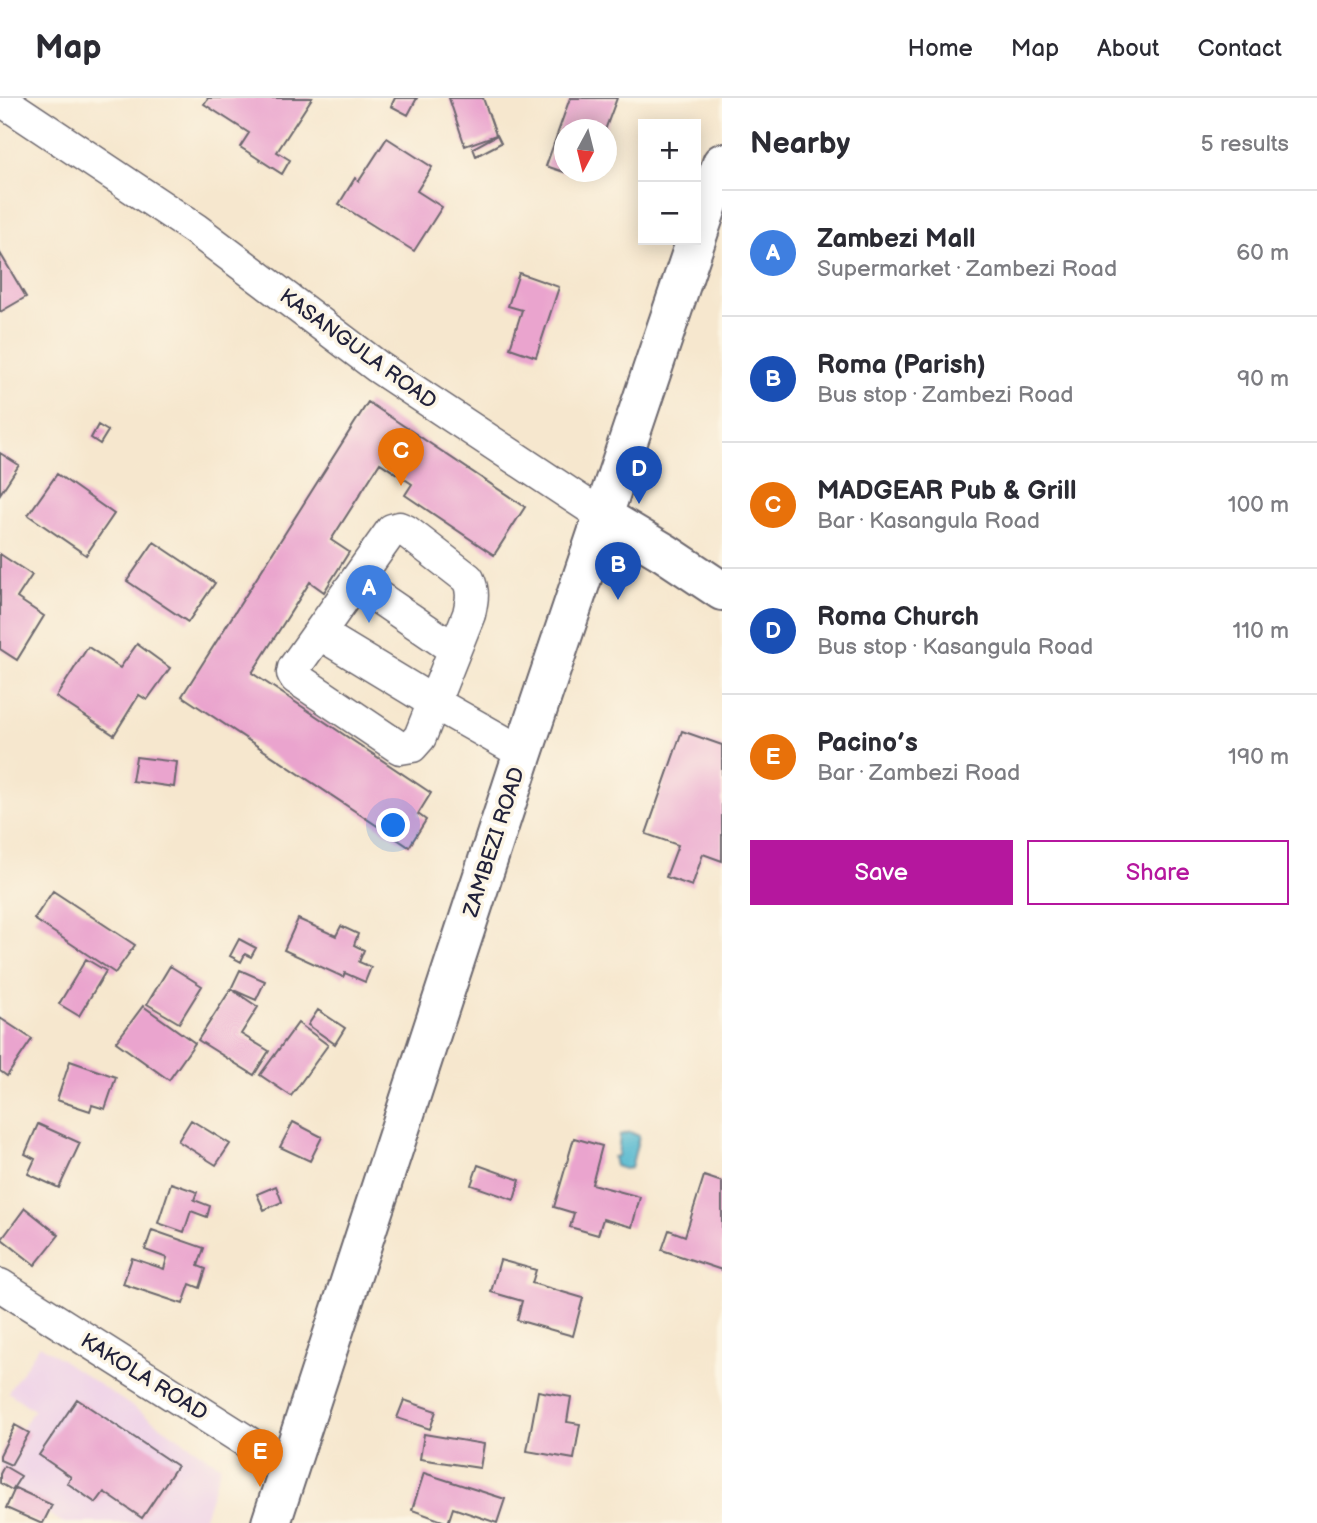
<!DOCTYPE html>
<meta charset="utf-8">
<style>
:root{--surface:#fff;--page:#f2f2f3;--text:#2b2b33;--muted:#7c7c81;--line:#e1e1e2;--accent:#b5179e}
body{margin:0;font-family:"Balsamiq Sans",sans-serif;background:var(--page);color:var(--text)}
.controls{position:absolute;right:21px;top:21px;display:grid;overflow:hidden;border-radius:0px;box-shadow:0 4px 18px #0003}
.controls button{width:63px;height:63px;display:grid;place-items:center;padding:0;border:0;border-bottom:2px solid var(--line);background:var(--surface);color:var(--text);font:35px sans-serif}
.compass{position:absolute;left:554px;top:21px;width:63px;height:63px;border-radius:50%;background:var(--surface);box-shadow:0 4px 18px #0003;rotate:187deg}
.you{position:absolute;left:394px;top:728px;width:24px;height:24px;margin:-18px;border:5px solid #fff;border-radius:50%;background:#1a73e8;box-shadow:0 0 0 10px #1a73e833}
.badge{display:grid;place-items:center;width:46px;height:46px;border-radius:50%;background:var(--accent);color:#fff;font-size:23px;font-weight:700}
.pin{position:absolute;translate:-50% -58px;filter:drop-shadow(0 2px 4px #0008)}
.pin::after{content:'';position:absolute;top:37px;width:24px;height:21px;background:inherit;clip-path:polygon(0 0,100% 0,50% 100%)}
.list{margin:0;padding:0;list-style:none}
h2{display:flex;justify-content:space-between;align-items:center;height:91px;margin:0;padding:0 28px;font-size:30px}
h2 small{font-size:23px;font-weight:400;color:var(--muted)}
.list li{display:grid;grid-template-columns:46px 1fr auto;gap:21px;align-items:center;box-sizing:border-box;height:126px;padding:0 28px;border-top:2px solid var(--line)}
.list b{display:block;font-size:26px;white-space:nowrap}
.list p{margin:0;font-size:23px;white-space:nowrap;color:var(--muted)}
.list em{font-size:23px;font-style:normal;color:var(--muted)}
.actions{display:flex;gap:14px;padding:21px 28px}
.actions a{flex:1;padding:16px 0;border:2px solid var(--accent);border-radius:0px;text-align:center;font-size:24px;color:var(--accent)}
.actions .main{background:var(--accent);color:#fff}
.map{position:relative;flex:none;width:722px;height:1425px;overflow:hidden}
header{display:flex;align-items:center;gap:42px;box-sizing:border-box;height:98px;padding:0 35px;background:var(--surface);border-bottom:2px solid var(--line)}
header strong{font-size:33px}
nav{display:flex;gap:38px;margin-inline-start:auto;font-size:24px}
main{display:flex}
aside{flex:1;background:var(--surface)}
.map>svg:first-child{display:block}
.built{fill:#eed0e8}
.water{fill:#51b7cf;stroke:#3a6c85;stroke-width:2}
.building{fill:#eaa4ce}
.lines{fill:none;stroke-linecap:round;stroke-linejoin:round}
.minor-casing{stroke:#6c676e;stroke-width:35}
.major-casing{stroke:#6c676e;stroke-width:42}
.minor{stroke:#fff;stroke-width:32}
.major{stroke:#fff;stroke-width:38}
.labels{text-anchor:middle;dominant-baseline:central;stroke-width:7;stroke-linejoin:round;paint-order:stroke}
.street-label{font-size:21px;fill:#22223b;stroke:#fcf5e5}
</style>
<header>
<strong>Map</strong>
<nav><a>Home</a><a>Map</a><a>About</a><a>Contact</a></nav>
</header>
<main>
<div class="map">
<svg width="722" height="1425" viewBox="0 0 722 1425">
<rect width="100%" height="100%" fill="#fcf5e5"/>
<filter id="ink" filterUnits="userSpaceOnUse"><feTurbulence type="fractalNoise" baseFrequency=".0143" numOctaves="2"/><feDisplacementMap in="SourceGraphic" scale="14" xChannelSelector="R" yChannelSelector="G"/><feConvolveMatrix kernelMatrix="1 2 1 2 8 2 1 2 1" color-interpolation-filters="sRGB"/></filter>
<filter id="wash" filterUnits="userSpaceOnUse"><feTurbulence type="fractalNoise" baseFrequency=".00686" numOctaves="4" result="noise"/><feDisplacementMap in="SourceGraphic" scale="28" xChannelSelector="R" yChannelSelector="G"/><feGaussianBlur stdDeviation="1.57" result="paint"/><feColorMatrix in="noise" values="0 0 0 0 0 0 0 0 0 0 0 0 0 0 0 0 0 1.4 0 .05"/><feComposite in="paint" operator="in"/></filter>
<g filter="url(#wash)">
<rect width="100%" height="100%" fill="#f6e7ce"/>
<path class="built" d="M 40,1247 L 221,1368 L 202,1425 L 63,1425 L 0,1386 L 0,1363 L 34,1312 L 8,1294 Z"/>
<path class="water" d="M 630,1034 L 639,1038 L 631,1070 L 624,1071 L 615,1068 L 613,1059 L 618,1058 L 620,1037 Z"/>
<g id="blocks">
<path class="building" d="M 208,0 L 312,0 L 277,54 L 290,62 L 282,76 L 240,49 L 249,35 L 204,6 Z
M 395,0 L 417,0 L 408,17 L 391,8 Z
M 449,0 L 483,0 L 496,37 L 465,48 Z
M 570,0 L 617,0 L 605,32 L 564,32 L 564,74 L 546,68 Z
M 497,37 L 501,45 L 476,58 L 473,50 Z
M 387,40 L 432,69 L 417,93 L 442,109 L 414,153 L 339,106 L 355,80 L 359,83 Z
M 0,155 L 26,199 L 0,214 Z
M 519,175 L 559,189 L 536,259 L 510,250 L 522,212 L 508,208 Z
M 368,304 L 525,409 L 494,457 L 405,397 L 412,386 L 380,365 L 331,442 L 349,454 L 324,494 L 310,484 L 252,575 L 431,695 L 418,716 L 426,722 L 409,749 L 182,598 Z
M 98,327 L 108,333 L 100,346 L 91,340 Z
M 0,355 L 19,367 L 0,396 Z
M 57,376 L 114,416 L 86,457 L 28,417 Z
M 154,444 L 215,485 L 188,524 L 127,483 Z
M 0,456 L 32,477 L 17,500 L 44,518 L 17,562 L 0,551 Z
M 137,546 L 170,570 L 147,602 L 139,597 L 114,637 L 56,599 L 88,549 L 120,570 Z
M 682,633 L 722,647 L 722,763 L 703,756 L 692,788 L 666,779 L 678,747 L 646,736 Z
M 136,659 L 177,664 L 174,689 L 132,683 Z
M 53,793 L 135,847 L 115,875 L 34,821 Z
M 298,821 L 336,838 L 341,828 L 358,836 L 354,847 L 364,852 L 359,864 L 371,869 L 365,884 L 345,875 L 343,879 L 284,852 Z
M 239,841 L 256,850 L 251,859 L 245,856 L 241,864 L 230,858 Z
M 86,861 L 106,873 L 79,918 L 59,906 Z
M 170,868 L 202,888 L 179,925 L 147,906 Z
M 240,872 L 265,883 L 256,902 L 231,891 Z
M 231,891 L 258,909 L 241,936 L 269,953 L 254,977 L 198,942 Z
M 143,908 L 195,945 L 169,982 L 116,944 Z
M 318,912 L 345,930 L 335,946 L 308,927 Z
M 0,920 L 32,941 L 7,978 L 0,973 Z
M 298,925 L 328,947 L 291,998 L 260,977 Z
M 70,963 L 116,979 L 105,1011 L 92,1007 L 90,1013 L 57,1002 Z
M 191,1022 L 230,1046 L 216,1067 L 178,1043 Z
M 293,1024 L 322,1039 L 310,1063 L 280,1049 Z
M 38,1026 L 80,1045 L 59,1090 L 28,1076 L 35,1061 L 25,1056 Z
M 574,1040 L 602,1048 L 592,1086 L 640,1099 L 632,1129 L 603,1121 L 598,1137 L 570,1129 L 574,1115 L 554,1109 Z
M 478,1067 L 520,1082 L 514,1102 L 471,1087 Z
M 704,1078 L 722,1084 L 722,1172 L 662,1152 L 669,1132 L 685,1138 Z
M 171,1085 L 197,1094 L 194,1102 L 210,1108 L 207,1119 L 191,1113 L 184,1134 L 158,1125 Z
M 276,1088 L 282,1104 L 264,1112 L 257,1096 Z
M 25,1110 L 59,1137 L 35,1167 L 2,1141 Z
M 152,1132 L 204,1150 L 198,1168 L 206,1171 L 200,1190 L 190,1186 L 183,1206 L 123,1186 L 132,1160 L 164,1171 L 167,1160 L 145,1152 Z
M 500,1162 L 536,1172 L 532,1185 L 583,1200 L 573,1238 L 517,1222 L 522,1203 L 491,1194 Z
M 538,1293 L 571,1299 L 567,1324 L 580,1326 L 574,1361 L 527,1353 Z
M 77,1301 L 177,1368 L 142,1420 L 104,1394 L 96,1405 L 67,1385 L 71,1379 L 39,1357 Z
M 404,1302 L 436,1313 L 430,1331 L 397,1320 Z
M 15,1327 L 29,1335 L 11,1367 L 0,1362 L 0,1357 Z
M 424,1336 L 484,1346 L 480,1370 L 420,1361 Z
M 4,1368 L 21,1378 L 12,1392 L 0,1385 L 0,1376 Z
M 424,1375 L 505,1401 L 497,1425 L 453,1410 L 448,1425 L 412,1412 Z
M 15,1390 L 52,1407 L 43,1425 L 40,1425 L 6,1410 Z"/>
</g>
</g>
<g filter="url(#ink)">
<use href="#blocks" fill-opacity="0" stroke="#6c676e" stroke-width="2"/>
<g class="lines">
<defs>
<path id="minor" d="M 0,1 L 195,131 L 378,269 L 603,418
M 399,430 L 406,433 L 468,481 C 474,494 472,502 469,516 L 420,639 L 412,648 L 400,650 L 296,580 L 293,575 L 294,570 L 392,432 Z
M 356,484 L 454,551
M 319,535 L 433,604 L 523,655
M 0,1187 L 290,1371"/>
<path id="major" d="M 603,418 L 665,455 L 722,493
M 271,1425 L 523,655 L 722,65"/>
</defs>
<use href="#minor" class="minor-casing"/>
<use href="#major" class="major-casing"/>
<use href="#minor" class="minor"/>
<use href="#major" class="major"/>
</g>
</g>
<g class="labels">
<g class="street-label">
<text transform="translate(358 251) rotate(36)">KASANGULA ROAD</text>
<text transform="translate(494 744) rotate(-72)">ZAMBEZI ROAD</text>
<text transform="translate(144 1279) rotate(32)">KAKOLA ROAD</text>
</g>
</g>
</svg>
<div class="controls">
<button>+</button>
<button>−</button>
</div>
<svg class="compass" viewBox="-18 -18 36 36"><path d="M0-13l5 13h-10z" fill="#e53935"/><path d="M0 13l5-13h-10z" fill="#7c7c81"/></svg>
<div class="you"></div>
<div class="pin badge" style="left:369px;top:525px;background:#3f7fe0">A</div>
<div class="pin badge" style="left:618px;top:502px;background:#1a4fb4">B</div>
<div class="pin badge" style="left:401px;top:388px;background:#e8710a">C</div>
<div class="pin badge" style="left:639px;top:406px;background:#1a4fb4">D</div>
<div class="pin badge" style="left:260px;top:1389px;background:#e8710a">E</div>
</div>
<aside>
<h2>Nearby<small>5 results</small></h2>
<ul class="list">
<li><span class="badge" style="background:#3f7fe0">A</span><div><b>Zambezi Mall</b><p>Supermarket · Zambezi Road</p></div><em>60 m</em></li>
<li><span class="badge" style="background:#1a4fb4">B</span><div><b>Roma (Parish)</b><p>Bus stop · Zambezi Road</p></div><em>90 m</em></li>
<li><span class="badge" style="background:#e8710a">C</span><div><b>MADGEAR Pub &amp; Grill</b><p>Bar · Kasangula Road</p></div><em>100 m</em></li>
<li><span class="badge" style="background:#1a4fb4">D</span><div><b>Roma Church</b><p>Bus stop · Kasangula Road</p></div><em>110 m</em></li>
<li><span class="badge" style="background:#e8710a">E</span><div><b>Pacino’s</b><p>Bar · Zambezi Road</p></div><em>190 m</em></li>
</ul>
<div class="actions"><a class="main">Save</a><a>Share</a></div>
</aside>
</main>
